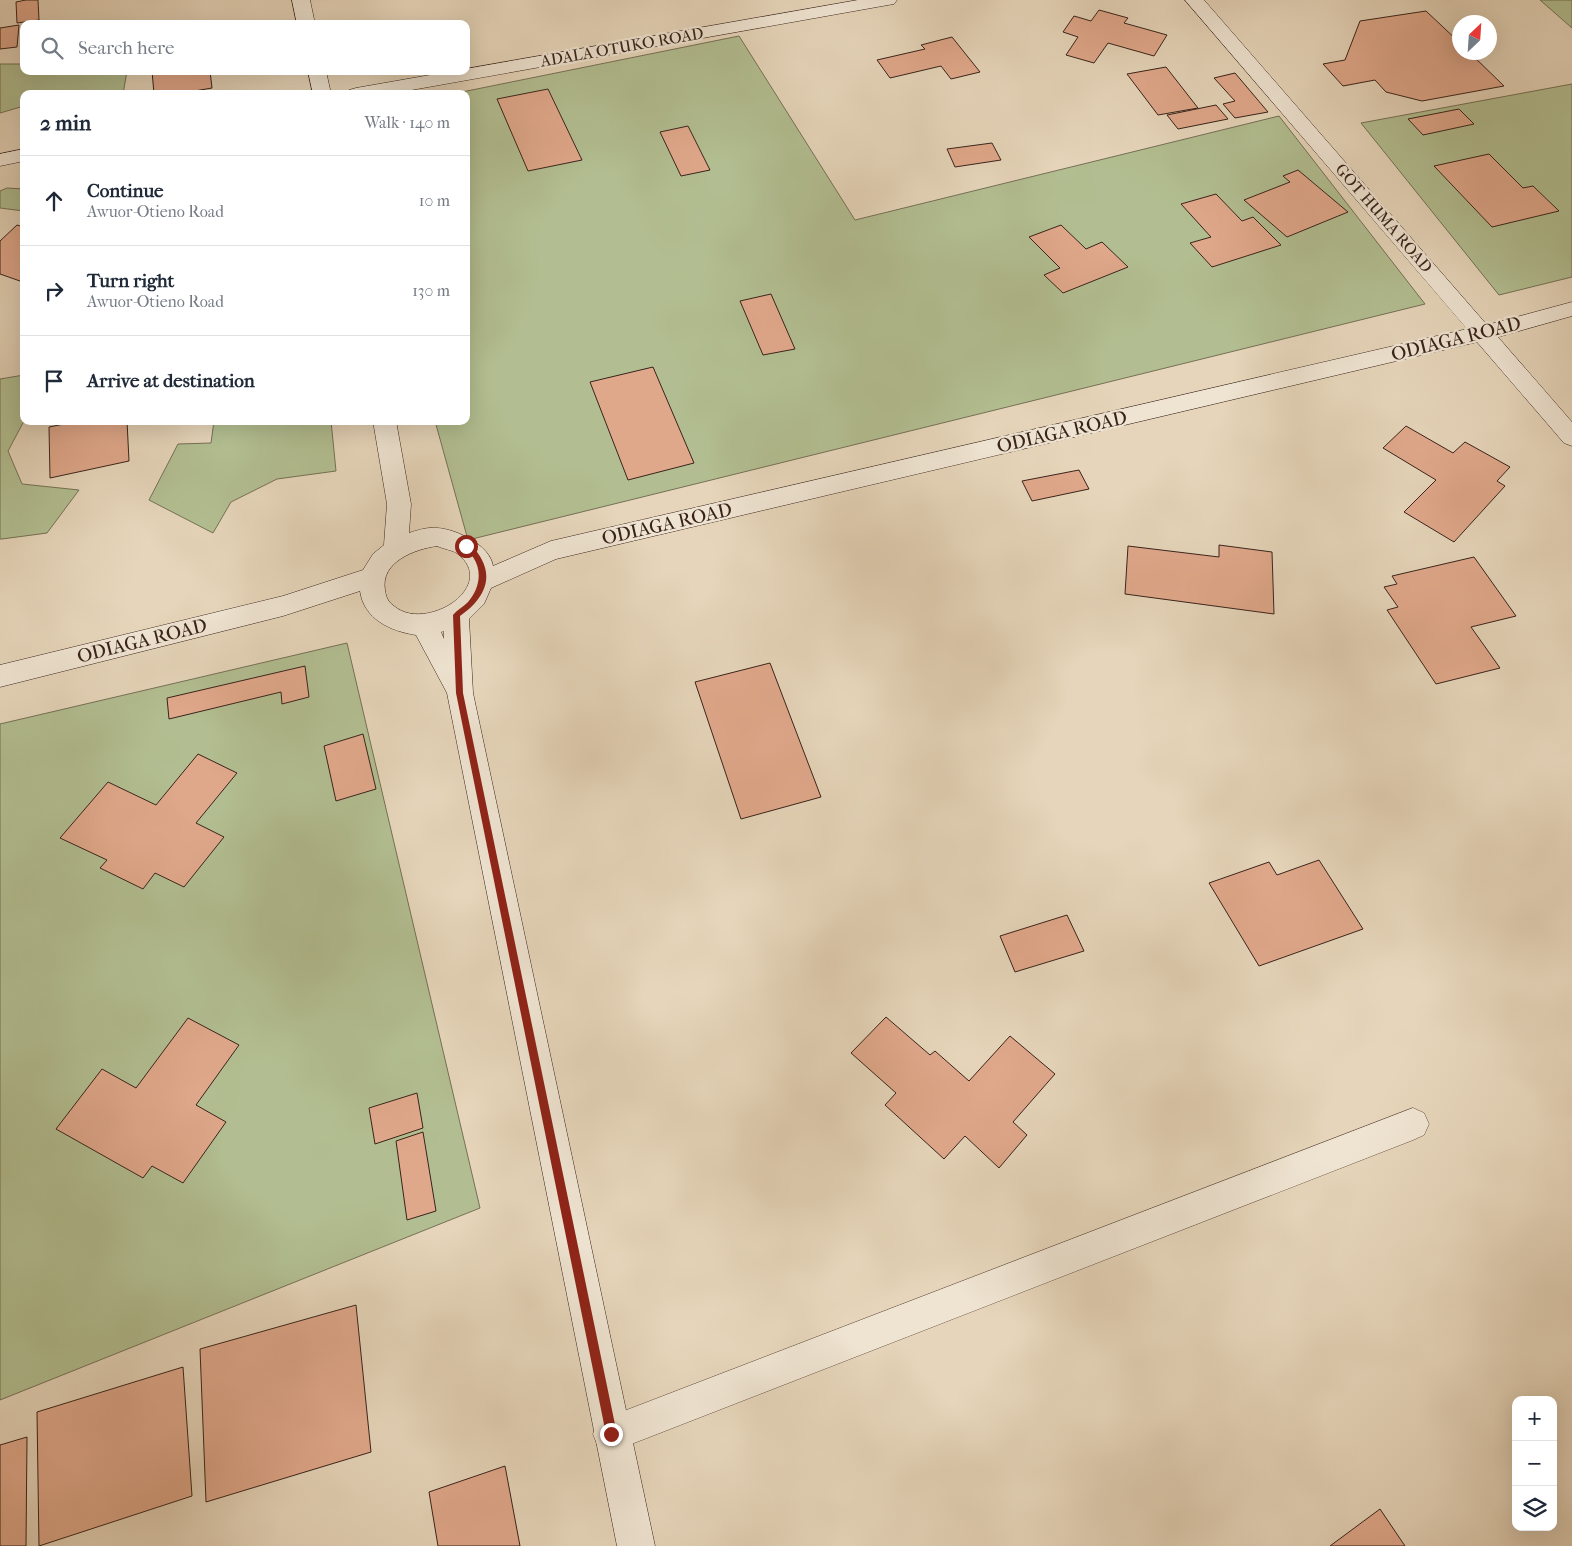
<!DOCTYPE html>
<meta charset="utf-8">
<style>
:root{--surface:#fff;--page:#f2f2f3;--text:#1f2937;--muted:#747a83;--line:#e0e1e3}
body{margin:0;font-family:"IM FELL French Canon",serif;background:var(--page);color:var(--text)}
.controls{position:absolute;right:15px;bottom:15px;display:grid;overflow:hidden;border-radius:10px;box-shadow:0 5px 20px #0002}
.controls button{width:45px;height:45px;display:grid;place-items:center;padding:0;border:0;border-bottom:1px solid var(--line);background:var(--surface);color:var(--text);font:25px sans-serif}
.compass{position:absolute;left:1452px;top:15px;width:45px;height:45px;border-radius:50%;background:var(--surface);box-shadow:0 5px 20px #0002;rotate:25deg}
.stop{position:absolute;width:15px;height:15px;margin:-11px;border:4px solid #8f2418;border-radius:50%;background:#fff}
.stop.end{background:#8f2418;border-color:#fff;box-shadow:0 1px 5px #0008}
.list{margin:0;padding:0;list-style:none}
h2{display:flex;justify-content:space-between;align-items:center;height:65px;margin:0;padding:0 20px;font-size:21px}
h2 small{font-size:16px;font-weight:400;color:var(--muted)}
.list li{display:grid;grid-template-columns:32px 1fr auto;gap:15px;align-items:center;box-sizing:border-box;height:90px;padding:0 20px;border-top:1px solid var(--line)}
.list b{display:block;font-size:19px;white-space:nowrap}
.list p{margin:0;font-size:16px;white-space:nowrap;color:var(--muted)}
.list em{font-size:16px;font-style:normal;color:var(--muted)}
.icon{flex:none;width:28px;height:28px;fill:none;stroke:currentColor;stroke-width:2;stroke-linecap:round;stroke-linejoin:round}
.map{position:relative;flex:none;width:1572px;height:1546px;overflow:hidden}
.search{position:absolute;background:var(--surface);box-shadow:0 5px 20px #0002;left:20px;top:20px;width:450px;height:55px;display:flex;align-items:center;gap:12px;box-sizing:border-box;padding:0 18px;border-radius:10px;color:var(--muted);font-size:19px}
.panel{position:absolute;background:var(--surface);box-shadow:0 5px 20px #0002;left:20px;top:90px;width:450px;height:335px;border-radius:10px}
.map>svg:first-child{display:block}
.green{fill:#b2be91;stroke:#757056}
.building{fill:#e0a88b;stroke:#38231b}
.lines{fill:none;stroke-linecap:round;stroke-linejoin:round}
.street-casing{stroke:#645043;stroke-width:1}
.secondary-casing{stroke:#38231b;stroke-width:1}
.street{fill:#efe4d2;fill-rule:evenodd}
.secondary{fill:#efe4d2;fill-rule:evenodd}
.route{fill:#8f2418}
.labels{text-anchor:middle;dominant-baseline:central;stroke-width:4.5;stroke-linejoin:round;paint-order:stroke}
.far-street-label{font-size:16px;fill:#38231b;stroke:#efe4d2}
.street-label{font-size:19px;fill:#38231b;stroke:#efe4d2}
</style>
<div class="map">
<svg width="1572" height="1546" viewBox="0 0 1572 1546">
<rect width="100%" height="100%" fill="#e6d5ba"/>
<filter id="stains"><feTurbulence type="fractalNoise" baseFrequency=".004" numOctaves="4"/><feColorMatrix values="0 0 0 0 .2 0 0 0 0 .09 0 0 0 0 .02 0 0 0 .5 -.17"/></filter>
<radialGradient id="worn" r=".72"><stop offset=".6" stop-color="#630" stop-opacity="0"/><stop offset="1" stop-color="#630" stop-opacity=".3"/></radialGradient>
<path class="green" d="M 1540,0 L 1572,0 L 1572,28 Z
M 739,36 L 855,220 L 1279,116 L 1425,304 L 468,540 L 435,421 L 466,421 L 466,94 L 452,94 Z
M 0,64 L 24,64 L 24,71 L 127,71 L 123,94 L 24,94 L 24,106 L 0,113 Z
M 1572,84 L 1572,277 L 1499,295 L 1361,123 Z
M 7,188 L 24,189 L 24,211 L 0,208 L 0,191 Z
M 24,375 L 24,421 L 8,451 L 22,484 L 79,490 L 47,533 L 2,539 L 0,539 L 0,379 Z
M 214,421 L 331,421 L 336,471 L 277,479 L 231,502 L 213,533 L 149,500 L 178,444 L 211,443 Z
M 347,643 L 480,1208 L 0,1400 L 0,724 Z"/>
<path class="building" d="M 26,0 L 38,0 L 39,20 L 17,23 L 16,2 Z
M 1099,10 L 1128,18 L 1124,23 L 1167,35 L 1154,56 L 1108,43 L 1094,63 L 1066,55 L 1078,37 L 1063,32 L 1074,16 L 1091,21 Z
M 1426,11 L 1460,43 L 1460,52 L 1469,52 L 1504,86 L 1422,101 L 1386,92 L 1375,80 L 1343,86 L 1323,64 L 1345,60 L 1360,21 Z
M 19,25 L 17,47 L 0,49 L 0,28 Z
M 952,37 L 980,72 L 951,79 L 941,66 L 890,78 L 877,60 L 925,49 L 921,45 Z
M 1166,67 L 1198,108 L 1158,115 L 1127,74 Z
M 152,71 L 210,71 L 212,88 L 177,94 L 154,94 Z
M 1235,73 L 1268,112 L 1235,118 L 1223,104 L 1235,101 L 1214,78 Z
M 548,89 L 582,160 L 528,171 L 497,99 Z
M 1216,105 L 1228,119 L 1178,129 L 1167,115 Z
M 1459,109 L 1474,124 L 1423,135 L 1408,119 Z
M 688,126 L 710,170 L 681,176 L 660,132 Z
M 992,143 L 1001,160 L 955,167 L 947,149 Z
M 1489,154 L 1523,188 L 1533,186 L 1559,211 L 1492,227 L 1434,166 Z
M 1298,170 L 1348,212 L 1287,237 L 1244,200 L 1290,182 L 1283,176 Z
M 1216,194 L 1242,221 L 1253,217 L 1281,245 L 1212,267 L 1190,243 L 1211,237 L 1181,204 Z
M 17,225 L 24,227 L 24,277 L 20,281 L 0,274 L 0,241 Z
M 1061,225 L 1086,249 L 1102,242 L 1128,267 L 1063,293 L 1044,275 L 1060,268 L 1029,237 Z
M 771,294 L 795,349 L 763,355 L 740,301 Z
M 653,367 L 694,463 L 628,480 L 590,382 Z
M 79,421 L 127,421 L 129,461 L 50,478 L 49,427 Z
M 1406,426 L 1453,453 L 1465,442 L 1510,467 L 1497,481 L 1505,486 L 1454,542 L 1404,512 L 1436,480 L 1383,448 Z
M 1079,470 L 1089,489 L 1032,501 L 1022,481 Z
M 1219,545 L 1272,552 L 1274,614 L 1125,594 L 1128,546 L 1219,557 Z
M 1474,557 L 1516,616 L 1471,627 L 1500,668 L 1436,684 L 1387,610 L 1398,607 L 1384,587 L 1397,584 L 1392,576 Z
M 770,663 L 821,797 L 741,819 L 695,682 Z
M 305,666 L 309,697 L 282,704 L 281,692 L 169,719 L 167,698 Z
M 363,734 L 376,789 L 336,801 L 324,746 Z
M 198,754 L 237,773 L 196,823 L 224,837 L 184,887 L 155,873 L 143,889 L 100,868 L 107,860 L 60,838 L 108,782 L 156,805 Z
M 1319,860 L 1363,929 L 1259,966 L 1209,883 L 1269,862 L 1277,875 Z
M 1067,915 L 1084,951 L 1015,972 L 1000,936 Z
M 886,1017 L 930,1055 L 935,1051 L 969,1081 L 1010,1036 L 1055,1074 L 1013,1122 L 1027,1135 L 999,1168 L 965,1136 L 944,1159 L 885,1105 L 896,1093 L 851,1053 Z
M 188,1018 L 239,1045 L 196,1105 L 226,1122 L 183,1183 L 152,1166 L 143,1178 L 56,1129 L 102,1069 L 136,1088 Z
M 417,1093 L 423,1128 L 375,1144 L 369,1108 Z
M 423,1132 L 436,1211 L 407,1220 L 396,1141 Z
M 356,1305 L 371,1452 L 206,1502 L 200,1349 Z
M 183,1367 L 192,1496 L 39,1546 L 37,1412 Z
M 27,1437 L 26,1546 L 0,1546 L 0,1445 Z
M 505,1466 L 520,1546 L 438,1546 L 429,1492 Z
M 1380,1509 L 1405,1546 L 1330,1546 Z"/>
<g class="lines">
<defs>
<path id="street" d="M 1413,1108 L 1424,1113 L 1429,1124 L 1424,1135 L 1413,1140 L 611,1452 L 598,1447 L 593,1434 L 598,1421 L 611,1416 Z"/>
<path id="secondary" d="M 292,0 L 310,0 L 315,24 L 297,24 Z
M 858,0 L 897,0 L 894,4 L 888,5 L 389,94 L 347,94 L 349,90 L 356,88 L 453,71 L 466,71 L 466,69 Z
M 1185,0 L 1204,0 L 1487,325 L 1572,302 L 1572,316 L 1498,337 L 1572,422 L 1572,446 L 1564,443 L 1477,342 L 556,559 L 491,588 L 484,604 L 469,619 L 473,693 L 655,1546 L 617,1546 L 447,693 L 416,635 C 390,631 364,619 360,591 L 283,616 L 0,687 L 0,665 L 283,596 L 363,570 L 373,554 L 384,545 L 387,504 L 373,421 L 396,421 L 411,504 L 409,533 C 418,530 428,527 437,528 C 456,529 490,545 493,566 L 551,541 L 1467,329 ZM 437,546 C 443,549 453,550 458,554 C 499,587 425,633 394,606 C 388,602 386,597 385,590 C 380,562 415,549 437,546 ZM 444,631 L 444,639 L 441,632 Z
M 308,71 L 326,71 L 331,94 L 313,94 Z
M 24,149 L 24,161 L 0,166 L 0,154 Z"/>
</defs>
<use href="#street" class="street-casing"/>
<use href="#secondary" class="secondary-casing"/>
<use href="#street" class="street"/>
<use href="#secondary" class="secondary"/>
</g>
<path class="route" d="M 466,543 C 473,546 478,552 482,560 C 494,583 479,603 460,616 L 463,693 L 617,1434 L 615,1437 L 611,1439 L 608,1437 L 606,1434 L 456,693 L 453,615 C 457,610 463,607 468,602 C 479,589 483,572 473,557 C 470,553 465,550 462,546 Z"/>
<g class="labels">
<g class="far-street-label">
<text transform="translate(622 47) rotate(-10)">ADALA OTUKO ROAD</text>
<text transform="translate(1384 218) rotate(49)">GOT HUMA ROAD</text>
</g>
<g class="street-label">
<text transform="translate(1456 339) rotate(-14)">ODIAGA ROAD</text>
<text transform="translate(1062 432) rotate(-13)">ODIAGA ROAD</text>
<text transform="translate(667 524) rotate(-13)">ODIAGA ROAD</text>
<text transform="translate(142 641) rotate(-14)">ODIAGA ROAD</text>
</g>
</g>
<rect width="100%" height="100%" filter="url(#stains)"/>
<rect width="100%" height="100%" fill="url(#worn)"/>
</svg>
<div class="controls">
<button>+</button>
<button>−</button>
<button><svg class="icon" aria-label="layers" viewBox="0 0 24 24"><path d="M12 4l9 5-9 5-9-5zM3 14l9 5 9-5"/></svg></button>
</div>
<svg class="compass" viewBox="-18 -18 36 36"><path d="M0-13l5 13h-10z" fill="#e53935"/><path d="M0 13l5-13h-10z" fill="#747a83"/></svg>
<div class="stop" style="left:466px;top:546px"></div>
<div class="stop end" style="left:611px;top:1434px"></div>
<div class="search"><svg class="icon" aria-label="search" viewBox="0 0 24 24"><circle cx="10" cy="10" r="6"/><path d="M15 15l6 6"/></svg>Search here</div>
<section class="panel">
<h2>2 min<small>Walk · 140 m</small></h2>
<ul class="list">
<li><svg class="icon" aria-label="ahead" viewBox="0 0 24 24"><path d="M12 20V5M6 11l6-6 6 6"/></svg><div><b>Continue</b><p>Awuor-Otieno Road</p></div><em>10 m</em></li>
<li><svg class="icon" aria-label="right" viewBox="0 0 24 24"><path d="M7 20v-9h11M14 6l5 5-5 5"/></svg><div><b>Turn right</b><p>Awuor-Otieno Road</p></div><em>130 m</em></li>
<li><svg class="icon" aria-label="arrive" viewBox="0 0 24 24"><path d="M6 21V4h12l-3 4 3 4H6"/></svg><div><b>Arrive at destination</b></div></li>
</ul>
</section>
</div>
